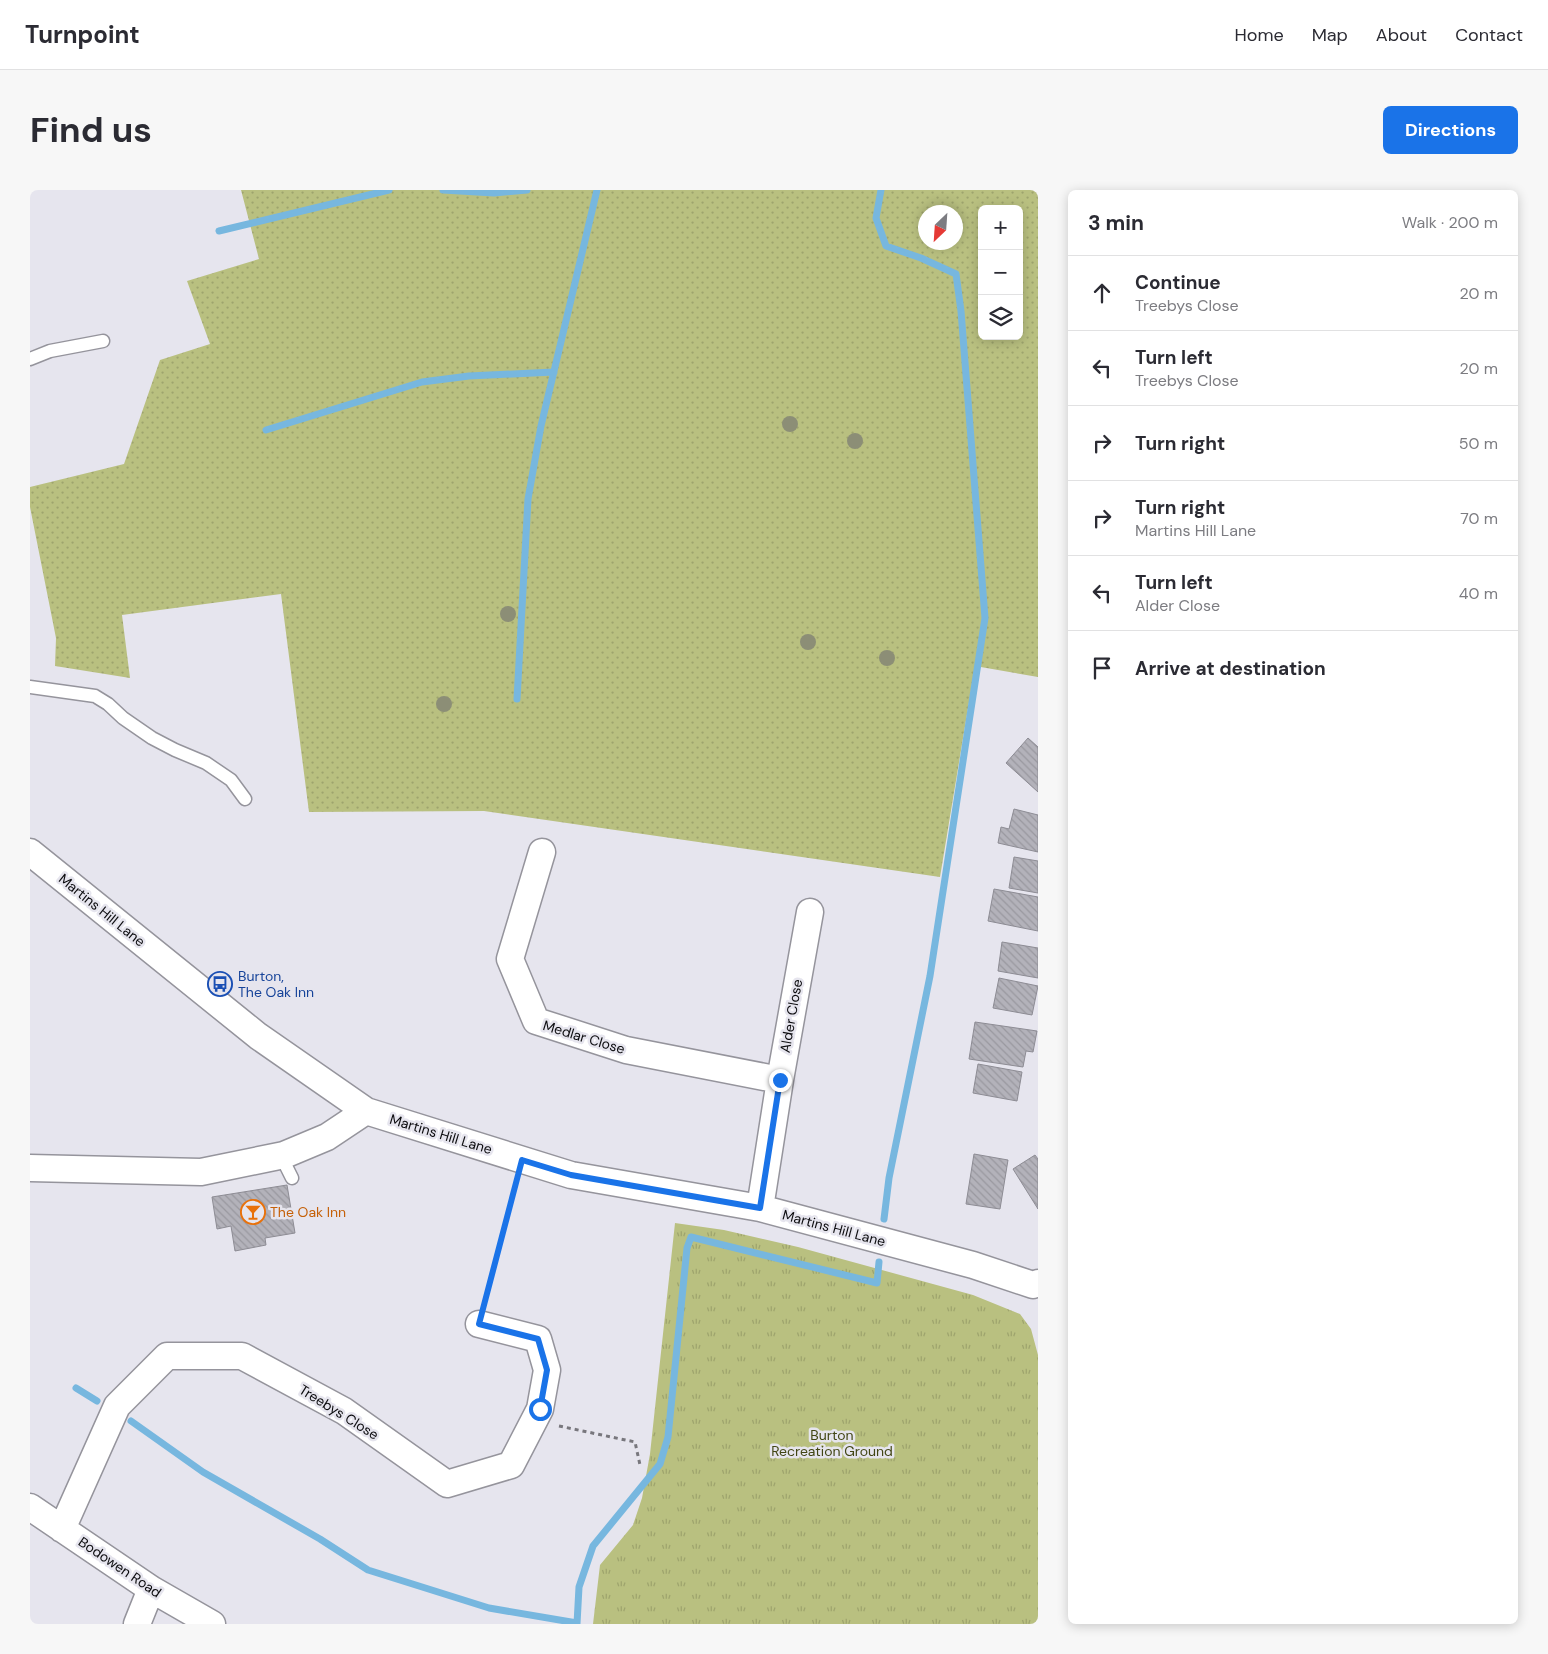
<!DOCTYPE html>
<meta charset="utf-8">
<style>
:root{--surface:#fff;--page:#f7f7f7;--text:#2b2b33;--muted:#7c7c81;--line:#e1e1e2;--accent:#1a73e8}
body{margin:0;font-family:"DM Sans",sans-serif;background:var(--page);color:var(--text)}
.controls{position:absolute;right:15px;top:15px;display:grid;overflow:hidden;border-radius:8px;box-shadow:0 2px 12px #0003}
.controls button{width:45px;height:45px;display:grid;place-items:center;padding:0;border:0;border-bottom:1px solid var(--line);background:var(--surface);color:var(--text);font:25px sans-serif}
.compass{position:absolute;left:888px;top:15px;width:45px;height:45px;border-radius:50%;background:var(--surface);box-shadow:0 2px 12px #0003;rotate:205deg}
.stop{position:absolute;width:15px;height:15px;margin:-11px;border:4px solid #1a73e8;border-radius:50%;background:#fff}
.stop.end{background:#1a73e8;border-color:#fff;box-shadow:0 1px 5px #0008}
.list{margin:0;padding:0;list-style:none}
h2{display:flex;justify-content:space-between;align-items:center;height:65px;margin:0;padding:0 20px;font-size:21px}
h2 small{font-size:16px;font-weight:400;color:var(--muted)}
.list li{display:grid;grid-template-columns:32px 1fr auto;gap:15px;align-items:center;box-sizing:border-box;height:75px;padding:0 20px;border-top:1px solid var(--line)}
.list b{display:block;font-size:19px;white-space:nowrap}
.list p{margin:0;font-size:16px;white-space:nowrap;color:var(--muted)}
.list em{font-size:16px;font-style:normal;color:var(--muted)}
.icon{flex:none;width:28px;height:28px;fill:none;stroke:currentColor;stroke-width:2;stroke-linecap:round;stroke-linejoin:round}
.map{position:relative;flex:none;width:1008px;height:1434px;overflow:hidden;border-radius:8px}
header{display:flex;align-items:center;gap:30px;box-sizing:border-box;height:70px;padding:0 25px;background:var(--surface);border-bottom:1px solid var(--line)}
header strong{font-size:24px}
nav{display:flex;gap:28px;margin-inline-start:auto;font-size:18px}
.intro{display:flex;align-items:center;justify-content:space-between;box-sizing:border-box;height:120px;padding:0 30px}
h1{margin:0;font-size:35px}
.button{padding:12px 22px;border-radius:8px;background:var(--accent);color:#fff;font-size:18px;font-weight:700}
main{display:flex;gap:30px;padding:0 30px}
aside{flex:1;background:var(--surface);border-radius:8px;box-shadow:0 2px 12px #0003}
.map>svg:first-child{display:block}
.grass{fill:url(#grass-dots);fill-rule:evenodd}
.park{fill:url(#park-tufts)}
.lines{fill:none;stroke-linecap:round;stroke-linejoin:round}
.stream{stroke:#77b7df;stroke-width:7}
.building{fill:url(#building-back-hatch);stroke:#8d8c94}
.service-casing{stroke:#95949c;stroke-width:15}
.minor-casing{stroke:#95949c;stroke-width:29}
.path{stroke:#78777d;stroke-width:3;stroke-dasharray:4 4;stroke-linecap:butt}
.service{stroke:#fff;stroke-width:12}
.minor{stroke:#fff;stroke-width:26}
.tree{fill:#8c8e76}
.route{stroke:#1a73e8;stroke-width:6}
.labels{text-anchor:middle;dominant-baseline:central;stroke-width:5;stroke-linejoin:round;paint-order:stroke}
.street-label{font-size:14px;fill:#0b0b0e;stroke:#e6e5ee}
.transit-label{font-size:14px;fill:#164399;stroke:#e6e5ee;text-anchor:start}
.food-label{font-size:14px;fill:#c56008;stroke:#e6e5ee;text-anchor:start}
.park-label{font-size:14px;fill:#424614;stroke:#e6e5ee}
</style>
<header>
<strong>Turnpoint</strong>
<nav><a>Home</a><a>Map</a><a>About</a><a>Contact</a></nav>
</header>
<div class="intro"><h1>Find us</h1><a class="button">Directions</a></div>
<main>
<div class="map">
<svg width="1008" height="1434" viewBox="0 0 1008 1434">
<defs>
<pattern id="grass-dots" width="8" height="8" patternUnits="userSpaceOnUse" patternTransform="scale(1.25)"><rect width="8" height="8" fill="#b9c080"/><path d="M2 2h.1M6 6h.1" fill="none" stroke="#9ea46d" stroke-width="1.8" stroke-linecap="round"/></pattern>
<pattern id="park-tufts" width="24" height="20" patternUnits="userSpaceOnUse" patternTransform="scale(1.25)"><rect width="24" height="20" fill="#b9c080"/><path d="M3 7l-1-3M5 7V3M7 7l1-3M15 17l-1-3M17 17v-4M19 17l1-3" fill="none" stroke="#9ea46d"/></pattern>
<pattern id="building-back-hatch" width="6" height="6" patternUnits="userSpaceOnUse" patternTransform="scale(1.25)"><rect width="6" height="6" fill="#b3b2ba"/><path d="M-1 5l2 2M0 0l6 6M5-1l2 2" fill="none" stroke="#99989f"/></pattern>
</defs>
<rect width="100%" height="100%" fill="#e6e5ee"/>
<path class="grass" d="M 211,0 L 1008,0 L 1008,487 L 945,476 L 910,687 L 454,621 L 279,622 L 251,404 L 92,425 L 100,488 L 25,476 L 26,448 L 0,317 L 0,297 L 94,274 L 130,170 L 180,154 L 157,91 L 229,69 ZM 952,19 L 989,19 L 989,146 L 952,146 ZM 896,22 L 926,22 L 926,52 L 896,52 Z"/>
<path class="park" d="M 645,1033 L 694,1040 L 768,1057 L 943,1105 L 990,1124 L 1001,1139 L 1008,1165 L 1008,1434 L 563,1434 L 570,1375 L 603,1335 L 612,1308 L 620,1264 Z"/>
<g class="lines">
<path class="stream" d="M 413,0 L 464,3 L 497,0
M 851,0 L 846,28 L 856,56 L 891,68 L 926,84 L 931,121 L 955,428 L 900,786 L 859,988 L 854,1029
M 189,41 L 359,0
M 236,240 L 392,192 L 439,186 L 524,182
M 487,509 L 498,309 L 511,236 L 567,0
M 46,1198 L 67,1211
M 101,1231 L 173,1282 L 290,1349 L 338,1380 L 459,1418 L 547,1433
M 547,1434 L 549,1397 L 563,1356 L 630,1274 L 638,1247 L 657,1058 L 661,1047 L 847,1093 L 849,1072"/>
</g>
<path class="building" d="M 998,548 L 1008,557 L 1008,602 L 976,573 Z
M 984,619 L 1008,625 L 1008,662 L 968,653 L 971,637 L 979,639 Z
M 984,667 L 1008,671 L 1008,703 L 979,698 Z
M 964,699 L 1008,707 L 1008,741 L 958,731 Z
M 972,752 L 1008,758 L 1008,788 L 968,781 Z
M 969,788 L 1008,796 L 1002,825 L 963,818 Z
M 945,832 L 1007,841 L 1003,862 L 996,861 L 993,877 L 939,869 Z
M 948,874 L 992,882 L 987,911 L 943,903 Z
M 944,964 L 978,970 L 970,1019 L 936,1014 Z
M 1005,965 L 1008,969 L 1008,1019 L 983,979 Z
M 257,995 L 265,1043 L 235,1048 L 236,1055 L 205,1061 L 201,1036 L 187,1039 L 182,1007 Z"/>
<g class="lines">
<defs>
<path id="service" d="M 0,169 L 20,161 L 73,151
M 0,497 L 65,506 L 78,514 L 93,528 L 122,548 L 145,560 L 176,573 L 201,590 L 215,609
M 254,965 L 255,974 L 262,988"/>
<path id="minor" d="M 0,662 L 228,846 L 336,921 L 541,985 L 730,1018 L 943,1075 L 1003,1095 L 1008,1093
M 512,662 L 480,769 L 506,831 L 596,860 L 750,890
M 0,978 L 171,982 L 254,965 L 297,947 L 336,921
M 730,1018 L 750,890 L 780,722
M 0,1317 L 121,1399 L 182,1434
M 32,1339 L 87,1216 L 137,1166 L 212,1166 L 314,1221 L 417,1294 L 481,1275 L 510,1219 L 517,1180 L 508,1149 L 449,1134
M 107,1434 L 121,1399"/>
</defs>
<use href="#service" class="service-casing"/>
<use href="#minor" class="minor-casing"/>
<path class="path" d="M 455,1112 L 485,994
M 529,1236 L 605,1252 L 610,1275"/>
<use href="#service" class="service"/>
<use href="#minor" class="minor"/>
</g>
<g class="tree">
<circle cx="760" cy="234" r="8"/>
<circle cx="825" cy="251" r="8"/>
<circle cx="478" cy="424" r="8"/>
<circle cx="778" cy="452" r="8"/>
<circle cx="857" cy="468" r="8"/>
<circle cx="414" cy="514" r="8"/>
</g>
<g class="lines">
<path class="route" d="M 510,1219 L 517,1180 L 508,1149 L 449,1134 L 492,970 L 541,985 L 730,1018 L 750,890"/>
</g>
<defs>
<symbol id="bus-ring" viewBox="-11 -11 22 22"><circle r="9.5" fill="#e6e5ee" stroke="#1a4fb4" stroke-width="1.5"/><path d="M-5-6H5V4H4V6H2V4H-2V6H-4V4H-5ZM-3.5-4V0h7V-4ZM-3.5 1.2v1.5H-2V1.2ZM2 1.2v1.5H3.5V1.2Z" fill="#1a4fb4"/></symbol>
<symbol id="bar-ring" viewBox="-11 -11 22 22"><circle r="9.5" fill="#e6e5ee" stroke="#e8710a" stroke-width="1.5"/><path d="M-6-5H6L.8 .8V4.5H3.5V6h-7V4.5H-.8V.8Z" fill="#e8710a"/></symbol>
</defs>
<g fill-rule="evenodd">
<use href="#bus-ring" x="176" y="780" width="28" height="28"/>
<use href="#bar-ring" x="209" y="1008" width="28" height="28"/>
</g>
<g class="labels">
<g class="street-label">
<text transform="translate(72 720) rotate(39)">Martins Hill Lane</text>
<text transform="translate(761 826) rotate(-80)">Alder Close</text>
<text transform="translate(554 847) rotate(17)">Medlar Close</text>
<text transform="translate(411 944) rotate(17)">Martins Hill Lane</text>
<text transform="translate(804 1038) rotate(15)">Martins Hill Lane</text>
<text transform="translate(309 1222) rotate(32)">Treebys Close</text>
<text transform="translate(90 1377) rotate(34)">Bodowen Road</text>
</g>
<g class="transit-label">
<text x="208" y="786">Burton,<tspan x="208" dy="16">The Oak Inn</tspan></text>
</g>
<g class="food-label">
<text x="240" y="1022">The Oak Inn</text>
</g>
<g class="park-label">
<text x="802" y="1245">Burton<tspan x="802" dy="16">Recreation Ground</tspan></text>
</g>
</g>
</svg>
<div class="controls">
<button>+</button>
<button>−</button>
<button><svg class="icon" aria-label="layers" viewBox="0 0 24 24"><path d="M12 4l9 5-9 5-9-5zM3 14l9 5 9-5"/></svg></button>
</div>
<svg class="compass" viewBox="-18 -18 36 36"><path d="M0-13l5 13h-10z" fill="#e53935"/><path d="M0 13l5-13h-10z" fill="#7c7c81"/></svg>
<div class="stop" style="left:510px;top:1219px"></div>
<div class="stop end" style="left:750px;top:890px"></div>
</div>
<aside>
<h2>3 min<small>Walk · 200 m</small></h2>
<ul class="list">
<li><svg class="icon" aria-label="ahead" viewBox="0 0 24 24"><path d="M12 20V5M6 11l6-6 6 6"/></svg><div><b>Continue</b><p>Treebys Close</p></div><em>20 m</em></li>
<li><svg class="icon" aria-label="left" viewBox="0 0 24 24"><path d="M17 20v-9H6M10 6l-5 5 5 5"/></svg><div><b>Turn left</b><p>Treebys Close</p></div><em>20 m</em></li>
<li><svg class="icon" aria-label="right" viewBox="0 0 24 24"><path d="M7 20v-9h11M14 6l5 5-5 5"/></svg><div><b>Turn right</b></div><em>50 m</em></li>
<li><svg class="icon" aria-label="right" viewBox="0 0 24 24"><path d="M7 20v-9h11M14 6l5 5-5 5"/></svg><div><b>Turn right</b><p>Martins Hill Lane</p></div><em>70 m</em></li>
<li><svg class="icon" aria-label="left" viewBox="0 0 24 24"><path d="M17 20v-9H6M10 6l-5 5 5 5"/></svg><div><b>Turn left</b><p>Alder Close</p></div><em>40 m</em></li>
<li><svg class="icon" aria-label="arrive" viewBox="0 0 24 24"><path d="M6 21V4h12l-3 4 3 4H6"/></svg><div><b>Arrive at destination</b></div></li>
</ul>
</aside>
</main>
